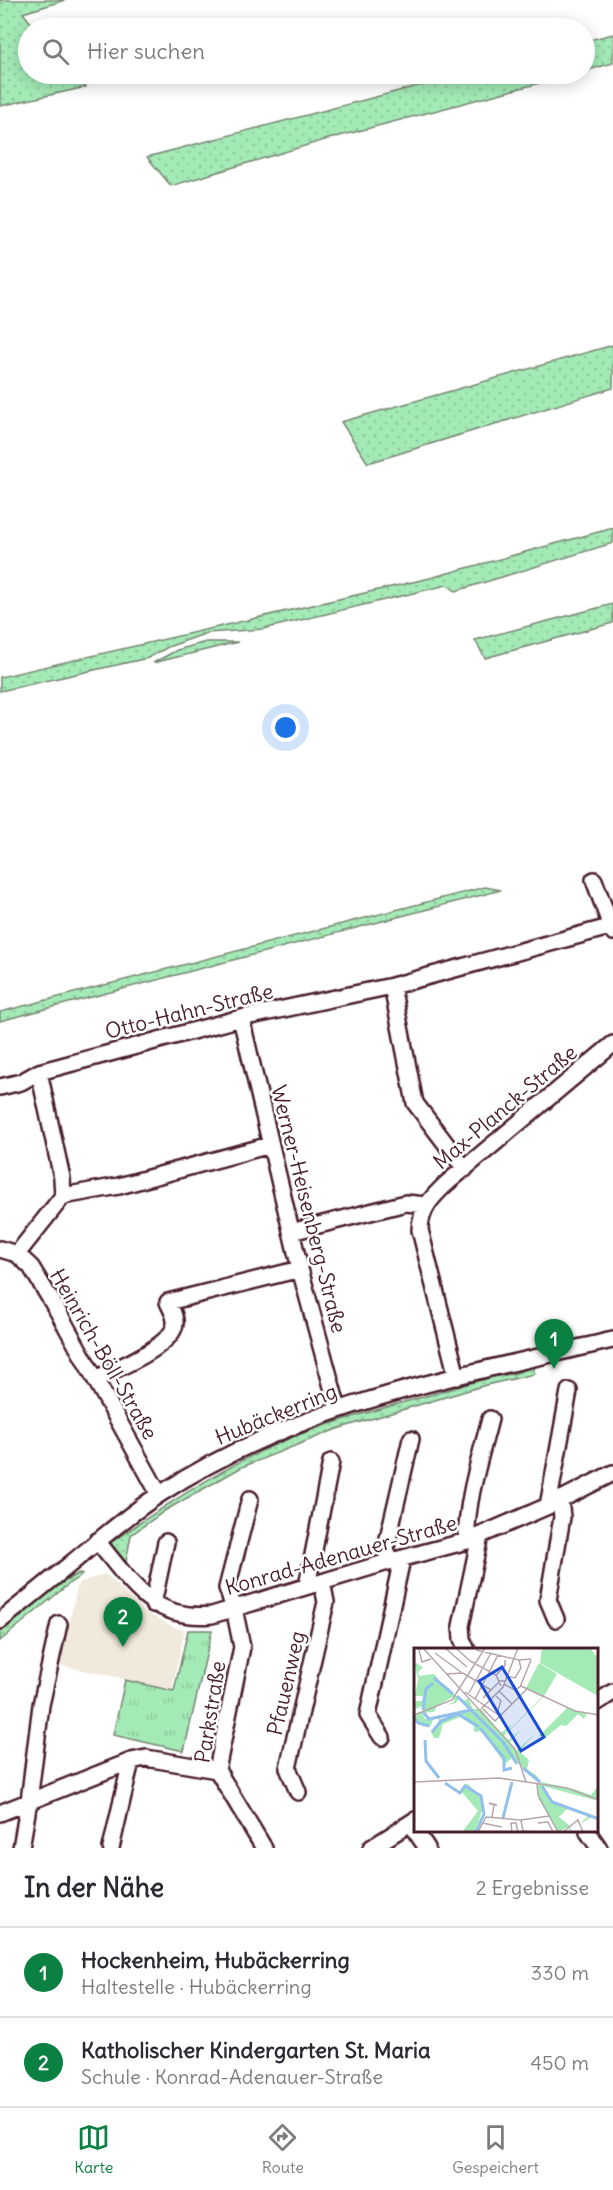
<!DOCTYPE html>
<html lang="de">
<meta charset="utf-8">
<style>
:root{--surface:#fff;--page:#f7f7f7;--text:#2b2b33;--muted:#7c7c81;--line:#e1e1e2;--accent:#0b8043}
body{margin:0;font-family:Delius,sans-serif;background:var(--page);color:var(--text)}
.you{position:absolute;left:286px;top:728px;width:21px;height:21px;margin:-15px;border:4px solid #fff;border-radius:50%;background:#1a73e8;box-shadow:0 0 0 9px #1a73e833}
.badge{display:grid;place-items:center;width:39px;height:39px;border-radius:50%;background:var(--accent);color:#fff;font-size:20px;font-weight:700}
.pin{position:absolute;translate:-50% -50px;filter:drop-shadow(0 2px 3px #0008)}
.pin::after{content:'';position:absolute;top:32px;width:21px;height:18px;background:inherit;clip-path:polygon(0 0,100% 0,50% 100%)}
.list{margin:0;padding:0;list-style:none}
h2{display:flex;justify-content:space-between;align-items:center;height:78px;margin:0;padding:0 24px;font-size:26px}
h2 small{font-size:20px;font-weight:400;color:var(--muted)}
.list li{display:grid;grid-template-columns:39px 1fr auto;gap:18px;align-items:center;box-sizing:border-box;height:90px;padding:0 24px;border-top:2px solid var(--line)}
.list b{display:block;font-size:22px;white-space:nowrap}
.list p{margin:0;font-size:20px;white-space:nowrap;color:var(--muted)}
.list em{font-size:20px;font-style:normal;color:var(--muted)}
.icon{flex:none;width:33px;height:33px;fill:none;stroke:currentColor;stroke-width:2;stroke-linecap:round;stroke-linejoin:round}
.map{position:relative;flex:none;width:613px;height:1848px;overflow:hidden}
.search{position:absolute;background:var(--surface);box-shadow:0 3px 15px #0003;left:18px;right:18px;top:18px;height:66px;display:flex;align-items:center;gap:15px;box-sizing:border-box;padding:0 21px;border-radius:33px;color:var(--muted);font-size:22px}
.sheet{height:258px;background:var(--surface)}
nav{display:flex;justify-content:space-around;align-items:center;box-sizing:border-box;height:84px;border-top:2px solid var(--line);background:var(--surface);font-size:16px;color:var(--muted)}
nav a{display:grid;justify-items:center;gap:3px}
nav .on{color:var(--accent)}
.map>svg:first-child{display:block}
.built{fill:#f1e9db}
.grass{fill:url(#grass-dots);stroke:#768470;stroke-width:1.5}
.park{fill:url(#park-tufts);stroke:#768470;stroke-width:1.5}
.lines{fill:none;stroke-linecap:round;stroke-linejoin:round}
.minor-casing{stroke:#4a1f2b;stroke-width:20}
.minor{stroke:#fff;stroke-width:15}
.labels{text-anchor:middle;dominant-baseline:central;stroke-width:5;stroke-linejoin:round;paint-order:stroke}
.street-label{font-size:21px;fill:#4a1f2b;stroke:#fff}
.inset-river{fill:none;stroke:#90c0eb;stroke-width:3}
.inset-road{fill:none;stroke:#b7a5aa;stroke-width:1.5}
.view{fill:#1d4ed8;fill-opacity:0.15;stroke:#1d4ed8;stroke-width:3}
.inset-edge{fill:none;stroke:#4a1f2b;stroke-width:3}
</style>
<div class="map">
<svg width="613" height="1848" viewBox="0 0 613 1848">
<defs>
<pattern id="grass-dots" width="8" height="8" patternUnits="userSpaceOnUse" patternTransform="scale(1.5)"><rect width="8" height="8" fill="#a3eab6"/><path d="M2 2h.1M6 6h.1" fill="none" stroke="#8ec89d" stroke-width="1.8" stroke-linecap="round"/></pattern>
<pattern id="park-tufts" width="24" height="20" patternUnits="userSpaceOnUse" patternTransform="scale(1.5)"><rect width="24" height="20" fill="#a3eab6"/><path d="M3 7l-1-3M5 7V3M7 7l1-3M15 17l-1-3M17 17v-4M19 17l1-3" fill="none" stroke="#8ec89d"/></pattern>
</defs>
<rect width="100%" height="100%" fill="#fff"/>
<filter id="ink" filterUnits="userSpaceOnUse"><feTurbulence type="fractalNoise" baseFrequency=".0167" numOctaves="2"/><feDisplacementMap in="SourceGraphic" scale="12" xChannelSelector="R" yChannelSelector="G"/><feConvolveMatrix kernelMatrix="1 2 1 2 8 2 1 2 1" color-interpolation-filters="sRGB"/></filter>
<g filter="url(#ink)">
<path class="built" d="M 105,1574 L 146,1613 L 176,1628 L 185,1629 L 172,1689 L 60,1665 L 78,1583 Z"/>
<path class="grass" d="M 0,0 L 66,0 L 23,13 L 35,28 L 28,28 L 28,74 L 75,74 L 86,87 L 0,106 Z
M 613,34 L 613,63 L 585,71 L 585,41 Z
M 463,74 L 574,74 L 321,141 L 171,186 L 147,157 Z
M 613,345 L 613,388 L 368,463 L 341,422 Z
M 613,528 L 613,543 L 456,591 L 447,585 L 263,629 L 207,633 L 168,647 L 148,658 L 0,691 L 0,677 L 430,578 Z
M 613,604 L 613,623 L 485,658 L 475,640 Z
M 206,642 L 238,642 L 153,663 L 177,650 Z
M 485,887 L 501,890 L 0,1021 L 0,1012 Z
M 533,1367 L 535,1374 L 486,1385 L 337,1429 L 242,1467 L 166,1510 L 131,1535 L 126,1562 L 109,1544 C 168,1503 241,1455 309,1431 C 369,1410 432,1396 493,1376 L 513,1374 Z
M 79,1573 L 82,1575 L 70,1583 L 0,1641 L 0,1633 L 53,1588 Z"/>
<path class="park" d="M 188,1630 L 212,1630 L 184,1751 L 113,1735 L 125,1680 L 174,1691 Z"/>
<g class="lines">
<defs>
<path id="minor" d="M 594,880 L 613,932
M 392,986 L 415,1103 L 465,1169
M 241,1018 L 300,1269 L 338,1409
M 0,1087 L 21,1082 L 39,1072 L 241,1018 L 392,986 L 613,926
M 63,1196 L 119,1186 L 270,1145
M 291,1232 L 406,1203 L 426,1205
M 0,1249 L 17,1254 L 31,1267 L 57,1310 L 159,1494
M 17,1254 L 63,1196 L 62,1178 L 39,1072
M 457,1377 L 420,1230 C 420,1209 432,1197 447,1183 L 613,1044
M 95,1379 C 115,1369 172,1347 175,1324 C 176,1316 171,1309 168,1302 L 300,1269
M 250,1499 L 227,1588 L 234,1608 L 242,1647 L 217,1770 L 264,1848
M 548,1506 L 569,1391
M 97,1541 C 132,1583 152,1621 212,1615 L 388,1562 L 467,1541 L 548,1506 L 613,1473
M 467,1541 C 465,1504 481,1455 490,1419
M 388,1562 L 386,1547 L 411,1439
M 307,1586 L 331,1462
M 153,1604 L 166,1542
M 556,1619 L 548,1600 L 562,1517 L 560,1499
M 0,1621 C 25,1601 50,1581 74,1561 C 102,1538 130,1513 160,1494 C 295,1405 458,1376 613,1340
M 467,1650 L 462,1639 L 461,1626 L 480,1536
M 596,1703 L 613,1692
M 382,1737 L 368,1715 L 402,1559
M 298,1792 L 288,1768 L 326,1602 L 322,1582
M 0,1813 L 131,1761 L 146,1758 L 217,1770
M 416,1832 L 427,1848
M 588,1832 L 599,1848
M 21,1848 L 29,1801 L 41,1705 L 59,1624
M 111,1848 L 131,1761
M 371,1848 L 415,1820"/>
</defs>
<use href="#minor" class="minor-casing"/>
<use href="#minor" class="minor"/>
</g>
</g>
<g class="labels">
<g class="street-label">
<text transform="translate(189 1011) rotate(-14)">Otto-Hahn-Straße</text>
<text transform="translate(505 1107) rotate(-40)">Max-Planck-Straße</text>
<text transform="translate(309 1209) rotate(76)">Werner-Heisenberg-Straße</text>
<text transform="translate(104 1354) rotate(60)">Heinrich-Böll-Straße</text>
<text transform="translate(276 1414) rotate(-22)">Hubäckerring</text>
<text transform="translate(341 1555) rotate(-16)">Konrad-Adenauer-Straße</text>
<text transform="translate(286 1683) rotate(-77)">Pfauenweg</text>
<text transform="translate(210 1712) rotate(-81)">Parkstraße</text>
</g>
</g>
<g transform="translate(414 1648)">
<rect width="184" height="184" fill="#fff"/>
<path d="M 0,14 L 9,19 L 4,24 L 5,28 L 20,26 L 33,42 L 51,53 L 54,50 L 59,61 L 67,61 L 87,85 L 98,76 L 90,87 L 128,49 L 115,42 L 91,67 L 115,42 L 116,42 L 112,40 L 125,15 L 143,26 L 130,48 L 90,88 L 95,92 L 108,81 L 96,94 L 102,103 L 121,86 L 105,103 L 115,112 L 113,121 L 123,128 L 127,134 L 160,141 L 177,147 L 184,138 L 184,151 L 126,135 L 98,110 L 91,116 L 68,83 L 60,84 L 60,78 L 46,69 L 29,76 L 25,90 L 20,90 L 17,84 L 25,75 L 24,67 L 28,73 L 45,63 L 58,62 L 45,50 L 42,55 L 33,57 L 40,54 L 40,48 L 23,58 L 20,64 L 8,65 L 11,71 L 20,70 L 16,79 L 4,75 L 0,68 L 9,63 L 8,58 L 0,62 L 0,53 L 8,53 L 9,48 L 1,48 L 4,31 ZM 153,60 L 173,66 L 170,71 L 164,66 L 152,78 L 147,77 L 121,98 L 129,89 L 125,88 ZM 53,135 L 65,147 L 69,160 L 61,184 L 49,183 L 64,163 L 47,143 ZM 124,136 L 149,140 L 167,145 L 184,153 L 129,138 L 140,154 L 176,166 L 184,171 L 178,169 L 166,176 L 175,167 L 154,160 L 145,169 L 155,177 L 158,184 L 154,184 L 152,183 L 157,184 L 154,179 L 144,184 L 124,150 Z" fill="#a3eab6"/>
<path d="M 128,0 L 176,0 L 184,10 L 184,48 L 126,15 Z" fill="#a3eab6"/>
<path class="inset-river" d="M 20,30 L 39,46M 43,48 L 89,94 L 103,116M 9,62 L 12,41 L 19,35M 9,64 L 15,71 L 57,62M 0,69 L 4,75 L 15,78M 66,80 L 90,110 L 90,122 L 98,120M 18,84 L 27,73 L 44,66 L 65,79M 11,92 L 12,113 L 25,130M 109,120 L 126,134M 31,135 L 46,145 L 51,138 L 67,148 L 70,166 L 62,184M 128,138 L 138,154 L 185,171M 89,170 L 98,134"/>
<path class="inset-road" d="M 9,0 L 5,2 L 8,14 L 17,11M 9,0 L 101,101 L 112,134M 31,0 L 53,19M 42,0 L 56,13 L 82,27 L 87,38M 62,2 L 105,12 L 117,11M 21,5 L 47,24M 32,26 L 49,25 L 77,42M 82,27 L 90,19 L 91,17 L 91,12 L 91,17M 93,28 L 101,30 L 107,20 L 105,12M 90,36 L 101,42 L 106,39 L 117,12M 107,38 L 161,63 L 185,67M 85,43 L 98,56M 51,44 L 86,68M 55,45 L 77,5M 82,48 L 87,53 L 83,65M 69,50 L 86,33 L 92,33M 61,51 L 84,7M 67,61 L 89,39 L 104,0M 69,61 L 81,73 L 113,41M 0,67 L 38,52 L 71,0M 0,134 L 85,130 L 153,140 L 185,152M 123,136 L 124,147 L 144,184M 78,169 L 80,157 L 75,155 L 83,157 L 80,157M 107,172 L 109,183 L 120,184M 68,175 L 88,179M 124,175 L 134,174 L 139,184M 64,184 L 72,169 L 107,172 L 135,168M 98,184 L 97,175 L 102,175 L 104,184M 149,184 L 164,172 L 169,184"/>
<path class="view" d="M 88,19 L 130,89 L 107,103 L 65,33 Z"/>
<rect width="184" height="184" class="inset-edge"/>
</g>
</svg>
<div class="you"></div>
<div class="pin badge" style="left:554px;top:1369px">1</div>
<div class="pin badge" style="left:123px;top:1647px">2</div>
<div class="search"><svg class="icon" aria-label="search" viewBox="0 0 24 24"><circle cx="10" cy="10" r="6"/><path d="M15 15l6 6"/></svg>Hier suchen</div>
</div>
<section class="sheet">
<h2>In der Nähe<small>2 Ergebnisse</small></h2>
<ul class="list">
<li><span class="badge">1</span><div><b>Hockenheim, Hubäckerring</b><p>Haltestelle · Hubäckerring</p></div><em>330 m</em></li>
<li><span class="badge">2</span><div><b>Katholischer Kindergarten St. Maria</b><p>Schule · Konrad-Adenauer-Straße</p></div><em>450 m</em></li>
</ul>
</section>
<nav>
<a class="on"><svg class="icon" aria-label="map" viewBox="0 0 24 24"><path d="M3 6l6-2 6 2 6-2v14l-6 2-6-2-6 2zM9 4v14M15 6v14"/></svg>Karte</a>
<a><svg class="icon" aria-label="directions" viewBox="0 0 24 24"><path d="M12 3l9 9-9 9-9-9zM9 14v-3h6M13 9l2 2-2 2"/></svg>Route</a>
<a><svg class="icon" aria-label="saved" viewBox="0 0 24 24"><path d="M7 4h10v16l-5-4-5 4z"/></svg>Gespeichert</a>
</nav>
